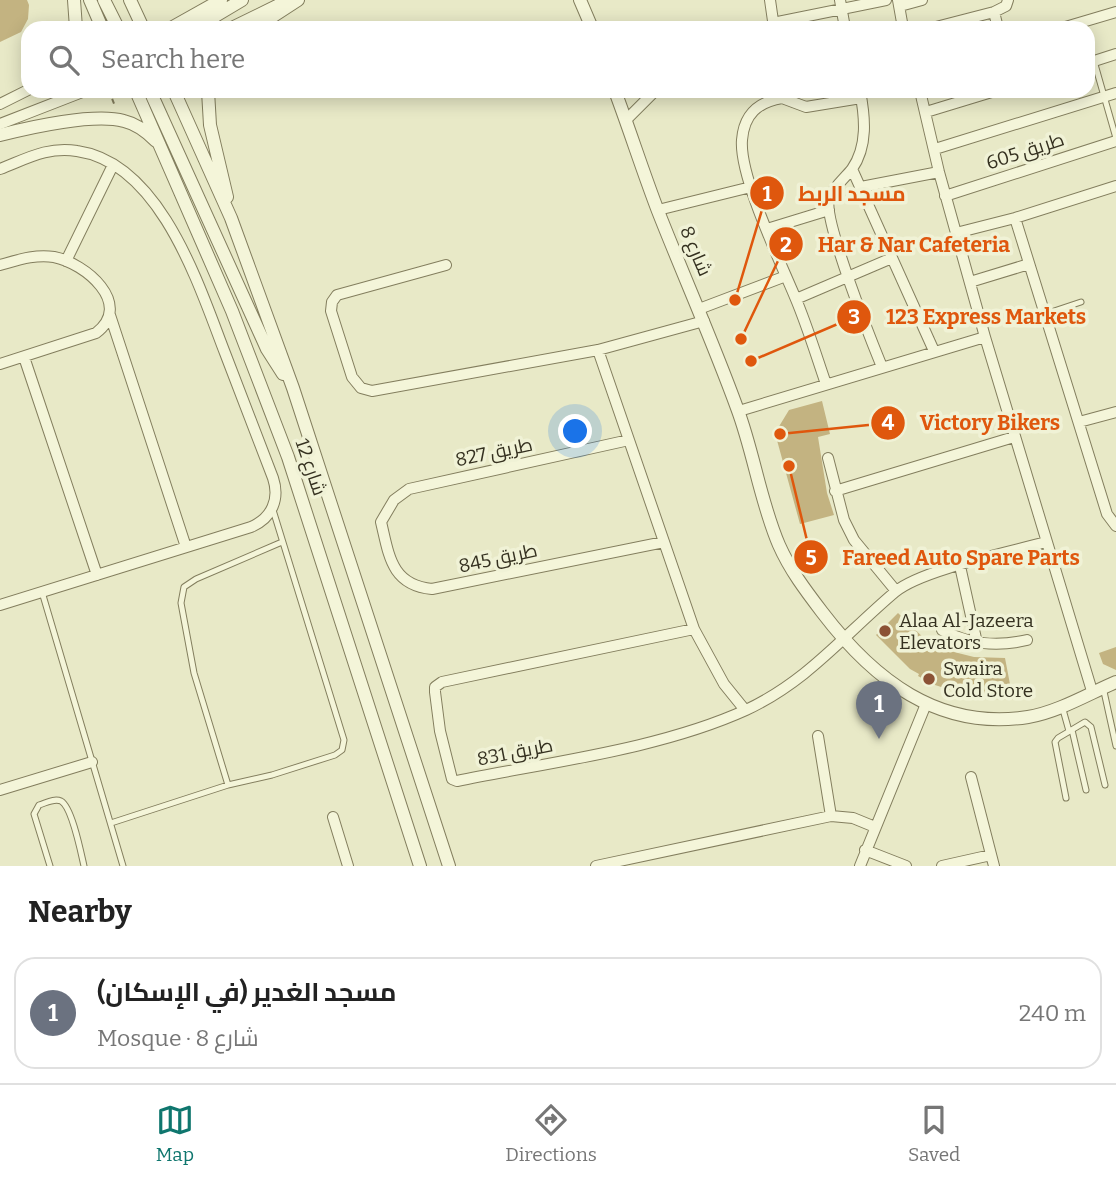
<!DOCTYPE html>
<meta charset="utf-8">
<style>
:root{--surface:#fff;--page:#f2f2f2;--text:#222;--muted:#767676;--line:#e0e0e0;--accent:#0f766e}
body{margin:0;font-family:Bitter,Cairo,serif;background:var(--page);color:var(--text)}
.you{position:absolute;left:576px;top:432px;width:24px;height:24px;margin:-18px;border:5px solid #fff;border-radius:50%;background:#1a73e8;box-shadow:0 0 0 10px #1a73e833}
.badge{display:grid;place-items:center;width:46px;height:46px;border-radius:50%;background:var(--accent);color:#fff;font-size:23px;font-weight:700}
.pin{position:absolute;translate:-50% -58px;filter:drop-shadow(0 2px 4px #0008)}
.pin::after{content:'';position:absolute;top:37px;width:24px;height:21px;background:inherit;clip-path:polygon(0 0,100% 0,50% 100%)}
.list{margin:0;padding:0;list-style:none}
h2{display:flex;justify-content:space-between;align-items:center;height:91px;margin:0;padding:0 28px;font-size:30px}
h2 small{font-size:23px;font-weight:400;color:var(--muted)}
.list li{display:grid;grid-template-columns:46px 1fr auto;gap:21px;align-items:center;box-sizing:border-box;height:112px;margin:0 14px 14px;padding:0 14px;border:2px solid var(--line);border-radius:21px}
.list b{display:block;font-size:26px;white-space:nowrap}
.list p{margin:0;font-size:23px;white-space:nowrap;color:var(--muted)}
.list em{font-size:23px;font-style:normal;color:var(--muted)}
.icon{flex:none;width:38px;height:38px;fill:none;stroke:currentColor;stroke-width:2;stroke-linecap:round;stroke-linejoin:round}
.map{position:relative;flex:none;width:1116px;height:866px;overflow:hidden}
.search{position:absolute;background:var(--surface);box-shadow:0 4px 18px #0003;left:21px;right:21px;top:21px;height:77px;display:flex;align-items:center;gap:18px;box-sizing:border-box;padding:0 24px;border-radius:21px;color:var(--muted);font-size:26px}
.sheet{height:217px;background:var(--surface)}
nav{display:flex;justify-content:space-around;align-items:center;box-sizing:border-box;height:98px;border-top:2px solid var(--line);background:var(--surface);font-size:19px;color:var(--muted)}
nav a{display:grid;justify-items:center;gap:4px}
nav .on{color:var(--accent)}
.map>svg:first-child{display:block}
.building{fill:#c3b381}
.lines{fill:none;stroke-linecap:round;stroke-linejoin:round}
.service-casing{stroke:#837e5e;stroke-width:7}
.minor-casing{stroke:#837e5e;stroke-width:12}
.tertiary-casing{stroke:#837e5e;stroke-width:14}
.path{stroke:#837e5e;stroke-width:2;stroke-dasharray:5 3.5;stroke-linecap:butt}
.service{stroke:#f4f5d9;stroke-width:5}
.minor{stroke:#f4f5d9;stroke-width:10}
.tertiary{stroke:#f4f5d9;stroke-width:12}
.poi-dot{fill:#8b5235;stroke:#f0f2d6;stroke-width:2.5}
.labels{text-anchor:middle;dominant-baseline:central;stroke-width:7;stroke-linejoin:round;paint-order:stroke}
.street-label{font-size:19px;fill:#353120;stroke:#f0f2d6}
.poi-label{font-size:19px;fill:#353120;stroke:#f0f2d6;text-anchor:start}
.leader{fill:none;stroke:#df570d;stroke-width:2.5}
.callout-dot{fill:#df570d;stroke:#f0f2d6;stroke-width:2.5}
.mark-label{font-size:21px;text-anchor:middle;font-weight:bold;fill:#fff}
.callout-label{font-size:21px;text-anchor:middle;font-weight:bold;fill:#df570d;stroke:#f0f2d6;stroke-width:7;stroke-linejoin:round;paint-order:stroke}
</style>
<div class="map">
<svg width="1116" height="866" viewBox="0 0 1116 866">
<rect width="100%" height="100%" fill="#e8e9c7"/>
<path class="building" d="M 0,0 L 27,0 L 29,5 L 28,19 L 21,32 L 0,42 Z
M 822,401 L 830,434 L 818,437 L 827,493 L 834,515 L 800,524 L 775,433 L 789,410 Z
M 898,613 L 932,646 L 937,641 L 954,652 L 974,657 L 1005,658 L 1013,700 L 975,698 L 935,685 L 918,676 L 919,674 L 910,669 L 876,635 Z
M 1116,647 L 1116,670 L 1103,664 L 1099,653 Z"/>
<g class="lines">
<defs>
<path id="service" d="M 1094,61 L 1116,138
M 1045,314 L 1081,302
M 273,510 L 344,740 L 342,750 L 335,755 L 272,775 L 228,785 L 194,673 L 181,603 L 184,587 L 196,579 L 282,542
M 42,592 L 123,866
M 1103,687 L 1116,746
M 1062,706 L 1069,731
M 1072,730 L 1086,790
M 1066,798 L 1055,742 L 1058,738 L 1085,722 L 1091,727 L 1105,785
M 111,823 L 228,785
M 50,866 L 34,814 L 39,805 C 46,803 54,798 61,801 C 72,807 81,853 84,866"/>
<path id="minor" d="M 770,0 L 774,28
M 840,0 L 845,28
M 898,0 L 903,28
M 900,6 L 922,0
M 994,12 L 998,28
M 773,23 L 886,0
M 932,28 L 994,12 L 1006,6 L 1008,0
M 1062,28 L 1116,12
M 1088,63 L 1116,54
M 781,91 L 782,98 C 758,102 744,114 742,140 C 739,176 780,261 795,297 C 807,325 816,355 826,384
M 860,91 C 865,117 868,146 852,169 C 845,178 833,187 829,199 C 823,220 871,340 882,367
M 920,91 L 939,172 L 985,337 L 1092,691
M 782,98 L 806,107 L 861,98
M 0,104 L 28,90
M 926,112 L 995,91
M 626,120 L 655,91
M 0,124 L 85,91
M 935,149 L 1116,93
M 0,169 C 26,159 48,146 77,151 C 161,163 199,286 225,353 C 241,395 257,437 273,478 C 280,499 272,518 251,527 L 0,605
M 852,169 L 934,351
M 861,187 L 939,172
M 945,196 L 1116,141
M 658,210 L 751,187
M 1015,218 L 1107,514 L 1116,526
M 767,229 L 829,210
M 956,233 L 1015,218 L 1116,186
M 66,261 L 113,165
M 0,265 C 18,260 35,254 54,257 C 85,263 134,304 96,333 L 0,364
M 446,265 L 337,295 L 332,302 L 331,311 L 352,377 L 361,388 L 372,391 L 598,350 L 704,321
M 970,282 L 1029,264
M 796,299 L 892,258
M 699,309 L 786,276
M 110,315 L 186,547
M 598,350 L 694,629 L 724,684 L 745,710
M 24,357 L 97,575
M 739,411 L 985,337
M 1079,422 L 1116,412
M 629,440 L 409,489 L 394,500 L 381,522 C 389,555 391,585 432,589 L 664,542
M 828,458 L 844,520 L 854,540 L 896,591
M 835,491 L 1014,437
M 960,566 L 977,643
M 694,629 L 442,682 L 435,687 L 435,692 L 440,731 L 452,779 L 457,781 C 550,762 660,749 746,710 C 808,681 844,635 895,592 C 921,570 1010,552 1046,542
M 942,630 C 970,645 997,647 1027,640
M 818,736 L 831,816
M 971,777 L 994,866
M 0,790 L 92,762
M 333,817 L 348,866
M 865,850 L 906,866
M 596,866 L 831,816 L 853,818 L 875,827
M 860,866 L 926,704
M 942,866 L 991,855"/>
<path id="tertiary" d="M 74,0 L 76,28
M 90,0 L 102,28
M 104,0 L 118,28
M 130,0 L 143,28
M 580,0 L 592,28
M 171,28 L 221,0
M 195,28 L 242,0
M 232,28 L 289,0
M 255,28 L 298,0
M 136,91 L 232,311 L 288,457 L 420,866
M 150,91 L 267,349 L 283,374
M 174,91 L 231,218 L 293,388 L 449,866
M 208,91 L 210,125 L 227,197
M 615,91 C 630,131 643,172 658,211 C 684,277 713,342 737,408 C 754,453 760,501 779,545 C 790,570 806,591 822,612 C 873,679 938,731 1028,717 C 1058,712 1088,694 1116,682
M 0,135 C 31,127 94,113 124,121 C 137,124 147,132 156,141"/>
</defs>
<use href="#service" class="service-casing"/>
<use href="#minor" class="minor-casing"/>
<use href="#tertiary" class="tertiary-casing"/>
<path class="path" d="M 109,91 L 115,106"/>
<use href="#service" class="service"/>
<use href="#minor" class="minor"/>
<use href="#tertiary" class="tertiary"/>
</g>
<g class="poi-dot">
<circle cx="885" cy="631" r="7"/>
<circle cx="929" cy="679" r="7"/>
</g>
<g class="labels">
<g class="street-label">
<text transform="translate(1025 151) rotate(-18)">طريق 605</text>
<text transform="translate(696 251) rotate(67)">شارع 8</text>
<text transform="translate(494 452) rotate(-12)">طريق 827</text>
<text transform="translate(311 467) rotate(71)">شارع 12</text>
<text transform="translate(498 558) rotate(-12)">طريق 845</text>
<text transform="translate(515 752) rotate(-11)">طريق 831</text>
</g>
<g class="poi-label">
<text x="899" y="620">Alaa Al-Jazeera<tspan x="899" dy="22">Elevators</tspan></text>
<text x="943" y="668">Swaira<tspan x="943" dy="22">Cold Store</tspan></text>
</g>
</g>
<path class="leader" d="M735 300L767 193M741 339L786 244M751 361L854 317M780 434L888 423M789 466L811 557"/>
<g class="callout-dot">
<circle cx="735" cy="300" r="7"/>
<circle cx="741" cy="339" r="7"/>
<circle cx="751" cy="361" r="7"/>
<circle cx="780" cy="434" r="7"/>
<circle cx="789" cy="466" r="7"/>
<circle cx="767" cy="193" r="18"/>
<circle cx="786" cy="244" r="18"/>
<circle cx="854" cy="317" r="18"/>
<circle cx="888" cy="423" r="18"/>
<circle cx="811" cy="557" r="18"/>
</g>
<g class="mark-label">
<text x="767" y="201">1</text>
<text x="786" y="252">2</text>
<text x="854" y="324">3</text>
<text x="888" y="430">4</text>
<text x="811" y="565">5</text>
</g>
<g class="callout-label">
<text x="852" y="201">مسجد الربط</text>
<text x="914" y="252">Har &amp; Nar Cafeteria</text>
<text x="986" y="324">123 Express Markets</text>
<text x="990" y="430">Victory Bikers</text>
<text x="961" y="565">Fareed Auto Spare Parts</text>
</g>
</svg>
<div class="you"></div>
<div class="pin badge" style="left:879px;top:739px;background:#6b7280">1</div>
<div class="search"><svg class="icon" aria-label="search" viewBox="0 0 24 24"><circle cx="10" cy="10" r="6"/><path d="M15 15l6 6"/></svg>Search here</div>
</div>
<section class="sheet">
<h2>Nearby<small></small></h2>
<ul class="list">
<li><span class="badge" style="background:#6b7280">1</span><div><b>مسجد الغدير (في الإسكان)</b><p>Mosque · شارع 8</p></div><em>240 m</em></li>
</ul>
</section>
<nav>
<a class="on"><svg class="icon" aria-label="map" viewBox="0 0 24 24"><path d="M3 6l6-2 6 2 6-2v14l-6 2-6-2-6 2zM9 4v14M15 6v14"/></svg>Map</a>
<a><svg class="icon" aria-label="directions" viewBox="0 0 24 24"><path d="M12 3l9 9-9 9-9-9zM9 14v-3h6M13 9l2 2-2 2"/></svg>Directions</a>
<a><svg class="icon" aria-label="saved" viewBox="0 0 24 24"><path d="M7 4h10v16l-5-4-5 4z"/></svg>Saved</a>
</nav>
